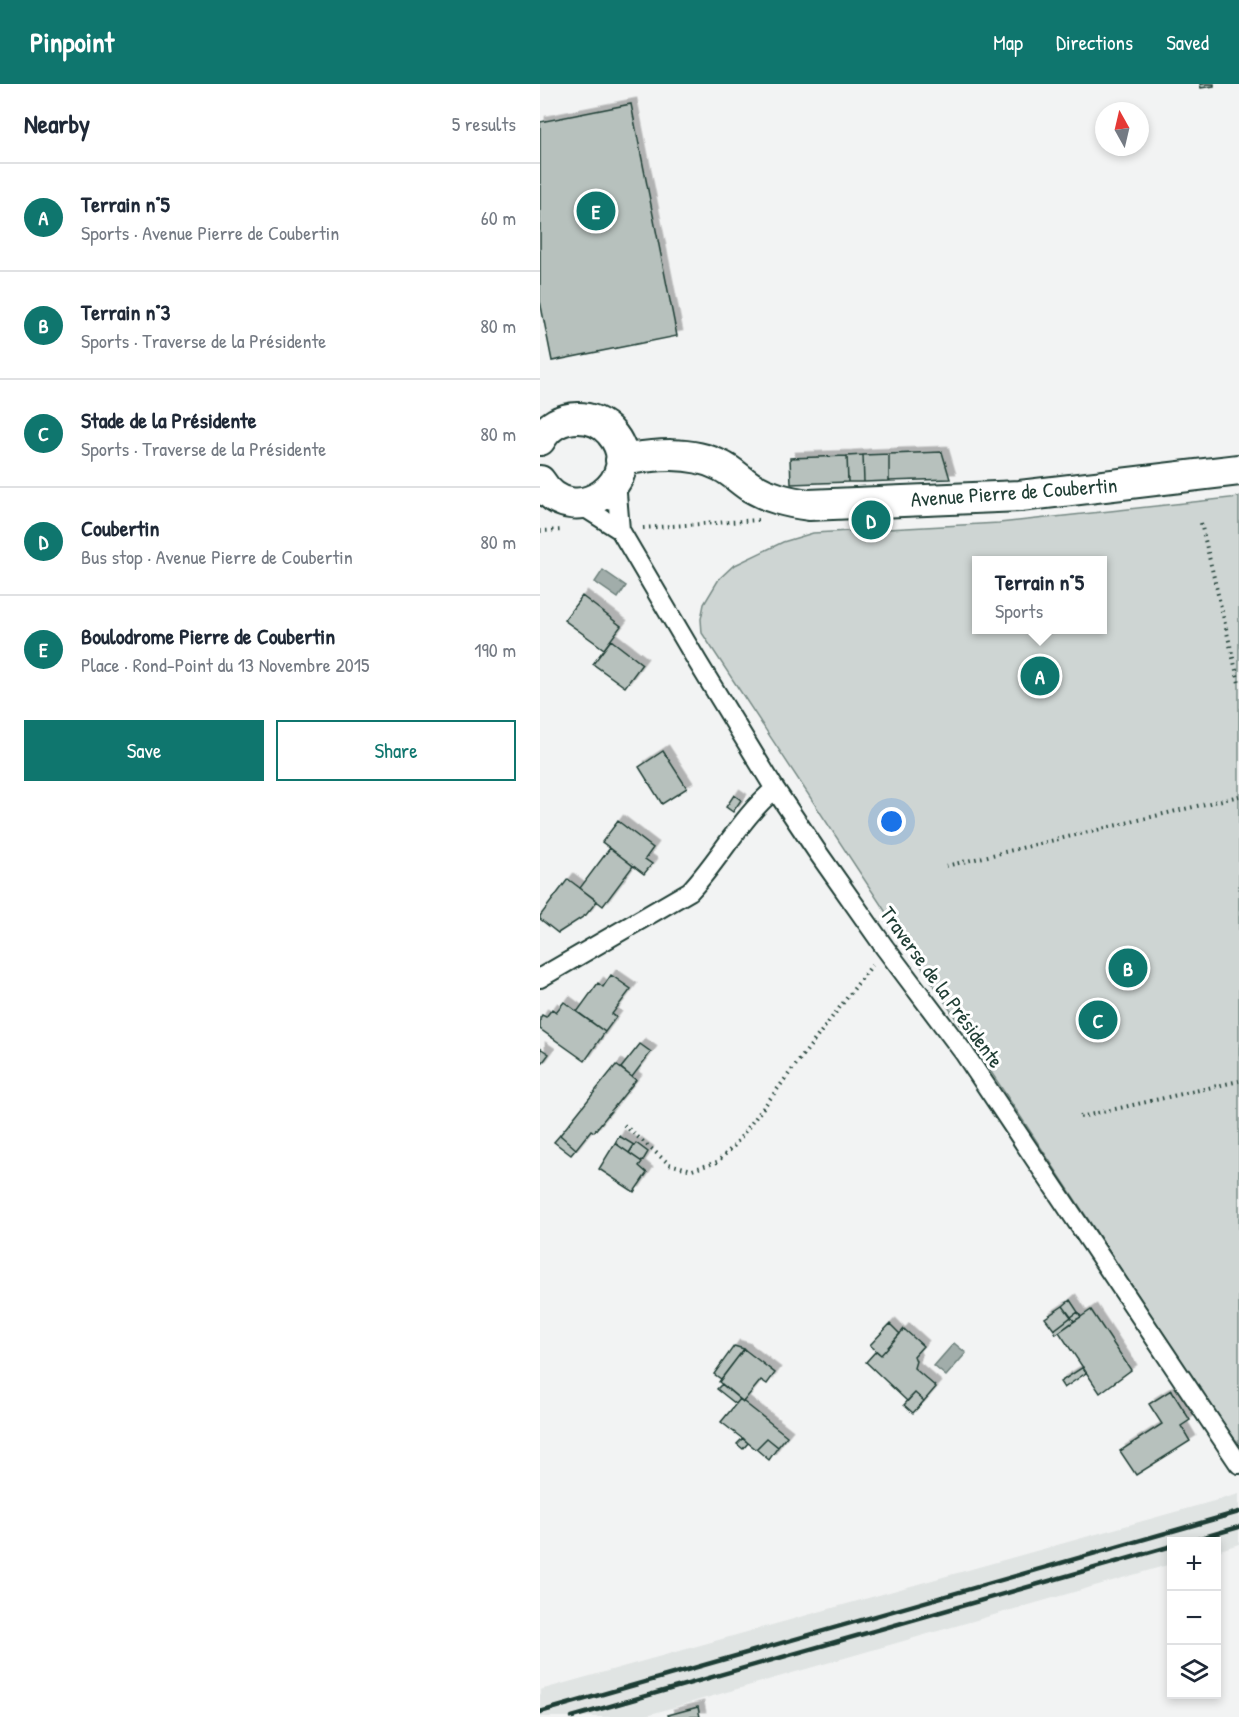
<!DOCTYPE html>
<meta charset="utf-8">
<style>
:root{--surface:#fff;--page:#f2f2f3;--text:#1f2937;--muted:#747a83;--line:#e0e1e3;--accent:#0f766e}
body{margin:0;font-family:"Patrick Hand",sans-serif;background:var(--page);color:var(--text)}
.controls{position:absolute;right:18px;bottom:18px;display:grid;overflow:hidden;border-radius:0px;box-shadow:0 3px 9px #0003}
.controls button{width:54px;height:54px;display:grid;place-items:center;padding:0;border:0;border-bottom:2px solid var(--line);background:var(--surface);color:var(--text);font:30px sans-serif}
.compass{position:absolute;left:555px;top:18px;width:54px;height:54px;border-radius:50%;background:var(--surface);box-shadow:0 3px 9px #0003;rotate:352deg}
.you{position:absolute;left:352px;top:738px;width:21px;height:21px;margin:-15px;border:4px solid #fff;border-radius:50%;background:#1a73e8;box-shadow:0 0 0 9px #1a73e833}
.badge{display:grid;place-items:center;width:39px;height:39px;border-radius:50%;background:var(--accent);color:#fff;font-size:20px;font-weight:700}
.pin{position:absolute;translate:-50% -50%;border:3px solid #fff;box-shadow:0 2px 6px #0006}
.popup{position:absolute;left:432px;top:472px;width:135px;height:78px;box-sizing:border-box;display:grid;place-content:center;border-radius:0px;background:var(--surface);filter:drop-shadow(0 2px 4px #0005);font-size:20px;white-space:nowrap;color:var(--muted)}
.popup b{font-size:22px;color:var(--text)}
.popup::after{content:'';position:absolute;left:50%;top:100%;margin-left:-12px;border:12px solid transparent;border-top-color:var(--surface)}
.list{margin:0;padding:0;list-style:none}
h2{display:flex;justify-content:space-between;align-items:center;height:78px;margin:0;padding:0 24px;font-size:26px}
h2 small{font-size:20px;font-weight:400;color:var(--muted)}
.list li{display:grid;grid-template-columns:39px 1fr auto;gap:18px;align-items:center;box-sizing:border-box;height:108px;padding:0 24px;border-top:2px solid var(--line)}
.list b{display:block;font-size:22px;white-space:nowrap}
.list p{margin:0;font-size:20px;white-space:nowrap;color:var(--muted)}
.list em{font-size:20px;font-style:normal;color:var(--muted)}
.actions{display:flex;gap:12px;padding:18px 24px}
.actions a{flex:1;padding:14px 0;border:2px solid var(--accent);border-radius:0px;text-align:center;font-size:21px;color:var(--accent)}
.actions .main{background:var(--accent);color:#fff}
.icon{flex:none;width:33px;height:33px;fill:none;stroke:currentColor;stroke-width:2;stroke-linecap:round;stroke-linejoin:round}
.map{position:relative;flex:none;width:699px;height:1633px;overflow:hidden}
header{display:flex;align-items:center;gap:36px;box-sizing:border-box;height:84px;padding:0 30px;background:var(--accent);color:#fff}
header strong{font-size:28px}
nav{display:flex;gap:33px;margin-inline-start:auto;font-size:21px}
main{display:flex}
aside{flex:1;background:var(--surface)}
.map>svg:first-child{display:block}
.built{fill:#e0e4e3}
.green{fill:#ced5d3;stroke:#768984;stroke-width:1.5;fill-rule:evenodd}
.water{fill:#a1adaa;stroke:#6d807b;stroke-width:1.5}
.building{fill:#b7c1bd;stroke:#1f3d34;stroke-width:1.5;filter:url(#shadow)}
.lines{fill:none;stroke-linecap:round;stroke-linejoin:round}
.minor-casing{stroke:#1f3d34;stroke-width:22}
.primary-casing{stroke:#1f3d34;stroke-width:34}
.path{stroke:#1f3d34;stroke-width:4;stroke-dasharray:1.5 4.5;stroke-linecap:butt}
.minor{stroke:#fff;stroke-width:18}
.primary{stroke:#fff;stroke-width:30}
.rail{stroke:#1f3d34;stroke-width:4.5}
.labels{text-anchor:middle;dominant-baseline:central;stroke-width:6;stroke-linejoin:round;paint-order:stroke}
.street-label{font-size:21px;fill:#1f3d34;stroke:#fff}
</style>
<header>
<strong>Pinpoint</strong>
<nav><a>Map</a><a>Directions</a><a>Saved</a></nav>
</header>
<main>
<aside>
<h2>Nearby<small>5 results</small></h2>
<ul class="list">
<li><span class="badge">A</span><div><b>Terrain n°5</b><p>Sports · Avenue Pierre de Coubertin</p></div><em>60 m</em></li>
<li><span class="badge">B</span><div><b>Terrain n°3</b><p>Sports · Traverse de la Présidente</p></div><em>80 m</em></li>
<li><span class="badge">C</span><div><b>Stade de la Présidente</b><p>Sports · Traverse de la Présidente</p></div><em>80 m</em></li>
<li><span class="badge">D</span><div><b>Coubertin</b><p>Bus stop · Avenue Pierre de Coubertin</p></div><em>80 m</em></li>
<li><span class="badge">E</span><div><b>Boulodrome Pierre de Coubertin</b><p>Place · Rond-Point du 13 Novembre 2015</p></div><em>190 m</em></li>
</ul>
<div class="actions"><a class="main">Save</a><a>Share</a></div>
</aside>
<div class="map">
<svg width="699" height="1633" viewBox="0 0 699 1633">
<defs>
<filter id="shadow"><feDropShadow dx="5.5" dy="-5.5" stdDeviation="0" flood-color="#0004"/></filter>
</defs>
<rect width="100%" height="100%" fill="#f2f3f3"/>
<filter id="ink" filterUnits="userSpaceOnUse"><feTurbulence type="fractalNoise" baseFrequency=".0167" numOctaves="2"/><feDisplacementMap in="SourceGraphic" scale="12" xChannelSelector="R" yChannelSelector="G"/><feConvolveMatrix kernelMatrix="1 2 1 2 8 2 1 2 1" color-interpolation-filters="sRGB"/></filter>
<g filter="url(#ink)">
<path class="built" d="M 699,1410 L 699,1460 L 677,1467 L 676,1458 L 632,1458 L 631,1480 L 100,1633 L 0,1633 L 0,1606 Z"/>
<path class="green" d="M 699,413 L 699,1359 L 694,1354 L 671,1322 L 162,549 L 161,535 L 164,520 L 179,495 L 193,482 L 243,458 L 273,449 L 459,439 ZM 437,476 L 563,476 L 563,546 L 437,546 Z"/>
<path class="water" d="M 63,486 L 86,502 L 78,514 L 55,498 Z
M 414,1259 L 426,1269 L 406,1292 L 394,1282 Z"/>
<path class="building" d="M 660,0 L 674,0 L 674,2 L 661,4 Z
M 91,20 L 137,252 L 12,277 L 0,217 L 0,38 Z
M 402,368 L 410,395 L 349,397 L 349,370 Z
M 349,370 L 349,397 L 324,398 L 323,371 Z
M 323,371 L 324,398 L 308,398 L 307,372 Z
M 307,372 L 308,398 L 251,400 L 250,374 Z
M 42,512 L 81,542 L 64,565 L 24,536 Z
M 71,556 L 102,580 L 85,603 L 53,580 Z
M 123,667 L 147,704 L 122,720 L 99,683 Z
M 194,711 L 201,716 L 193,728 L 186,723 Z
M 78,737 L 113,764 L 105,775 L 112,780 L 104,790 L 62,758 Z
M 70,764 L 93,782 L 63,822 L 40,804 Z
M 28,795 L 57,817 L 46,831 L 18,849 L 0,835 L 0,832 Z
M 71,891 L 91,905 L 72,930 L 76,933 L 65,948 L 37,928 L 58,899 L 63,903 Z
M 24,918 L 65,948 L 45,977 L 0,945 L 0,934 L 2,931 L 6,933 L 12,925 L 16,928 Z
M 100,960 L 111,968 L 92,993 L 81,984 Z
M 0,964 L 9,970 L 0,982 Z
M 76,981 L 96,996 L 54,1048 L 51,1046 L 36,1065 L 20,1051 Z
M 20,1051 L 36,1065 L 31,1071 L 14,1058 Z
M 79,1052 L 94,1061 L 89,1069 L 75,1059 Z
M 75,1059 L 102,1078 L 99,1082 L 107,1089 L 94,1108 L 59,1085 Z
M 96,1059 L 108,1068 L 102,1078 L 89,1069 Z
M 530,1216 L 538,1228 L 531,1233 L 523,1222 Z
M 523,1222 L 531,1233 L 514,1246 L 505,1234 Z
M 551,1226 L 591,1286 L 560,1309 L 519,1248 Z
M 538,1228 L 541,1233 L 534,1237 L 531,1233 Z
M 531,1233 L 534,1237 L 516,1250 L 514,1246 Z
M 350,1240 L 360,1250 L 341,1271 L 330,1261 Z
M 364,1245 L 383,1262 L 374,1272 L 376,1277 L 374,1284 L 396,1303 L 384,1317 L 375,1309 L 367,1317 L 326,1278 L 336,1267 L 341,1271 Z
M 194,1262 L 204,1265 L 181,1295 L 174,1290 Z
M 204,1265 L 235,1289 L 227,1300 L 221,1296 L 203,1318 L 179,1298 Z
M 543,1283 L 546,1289 L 524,1304 L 520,1298 Z
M 182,1300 L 200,1315 L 196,1320 L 177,1305 Z
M 631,1306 L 650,1336 L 641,1342 L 650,1357 L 596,1391 L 580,1367 L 622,1340 L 609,1320 Z
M 375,1309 L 384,1317 L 373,1329 L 364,1321 Z
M 200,1315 L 247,1352 L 238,1363 L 227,1354 L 216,1365 L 181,1338 Z
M 203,1354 L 208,1359 L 203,1365 L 197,1360 Z
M 227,1354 L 238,1363 L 229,1376 L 216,1365 Z
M 158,1623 L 160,1633 L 129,1633 L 128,1631 Z"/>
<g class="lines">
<defs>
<path id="minor" d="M 76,397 L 80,446
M 39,420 L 80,446 L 157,577 L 235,705 L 276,766 L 345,864 L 424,969 L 699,1380
M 0,894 L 150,807 C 180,775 201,733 235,705"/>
<path id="primary" d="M 0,356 C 8,342 22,334 38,334 C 50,334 63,339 71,349 C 110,394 33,452 0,397
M 81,376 C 114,371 150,366 181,382 C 192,387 201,397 211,403 C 230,414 248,418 269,421 L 480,412 L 699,386"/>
</defs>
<use href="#minor" class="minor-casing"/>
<use href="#primary" class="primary-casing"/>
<path class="path" d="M 661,439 L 699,599
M 103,444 L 218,436
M 0,447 L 23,446
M 406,782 L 699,712
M 540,1033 L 699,997
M 84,1041 L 129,1080 L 152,1086 L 177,1078 L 194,1062 L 332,881"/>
<use href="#minor" class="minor"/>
<use href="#primary" class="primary"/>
<path class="rail" d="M 647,1458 L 699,1443
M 0,1628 L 699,1428
M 32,1633 L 632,1462"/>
</g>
</g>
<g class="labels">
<g class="street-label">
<text transform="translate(474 408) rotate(-4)">Avenue Pierre de Coubertin</text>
<text transform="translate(402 903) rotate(54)">Traverse de la Présidente</text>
</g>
</g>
</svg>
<div class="controls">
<button>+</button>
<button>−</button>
<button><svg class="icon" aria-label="layers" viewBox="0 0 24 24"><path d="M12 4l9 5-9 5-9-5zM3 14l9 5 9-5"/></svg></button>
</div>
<svg class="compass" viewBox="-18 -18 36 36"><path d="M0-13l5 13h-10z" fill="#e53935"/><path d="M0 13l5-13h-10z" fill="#747a83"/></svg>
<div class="you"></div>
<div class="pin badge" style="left:500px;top:592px">A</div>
<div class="popup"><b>Terrain n°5</b>Sports</div>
<div class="pin badge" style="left:588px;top:884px">B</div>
<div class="pin badge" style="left:558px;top:936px">C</div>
<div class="pin badge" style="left:331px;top:436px">D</div>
<div class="pin badge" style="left:56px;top:127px">E</div>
</div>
</main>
